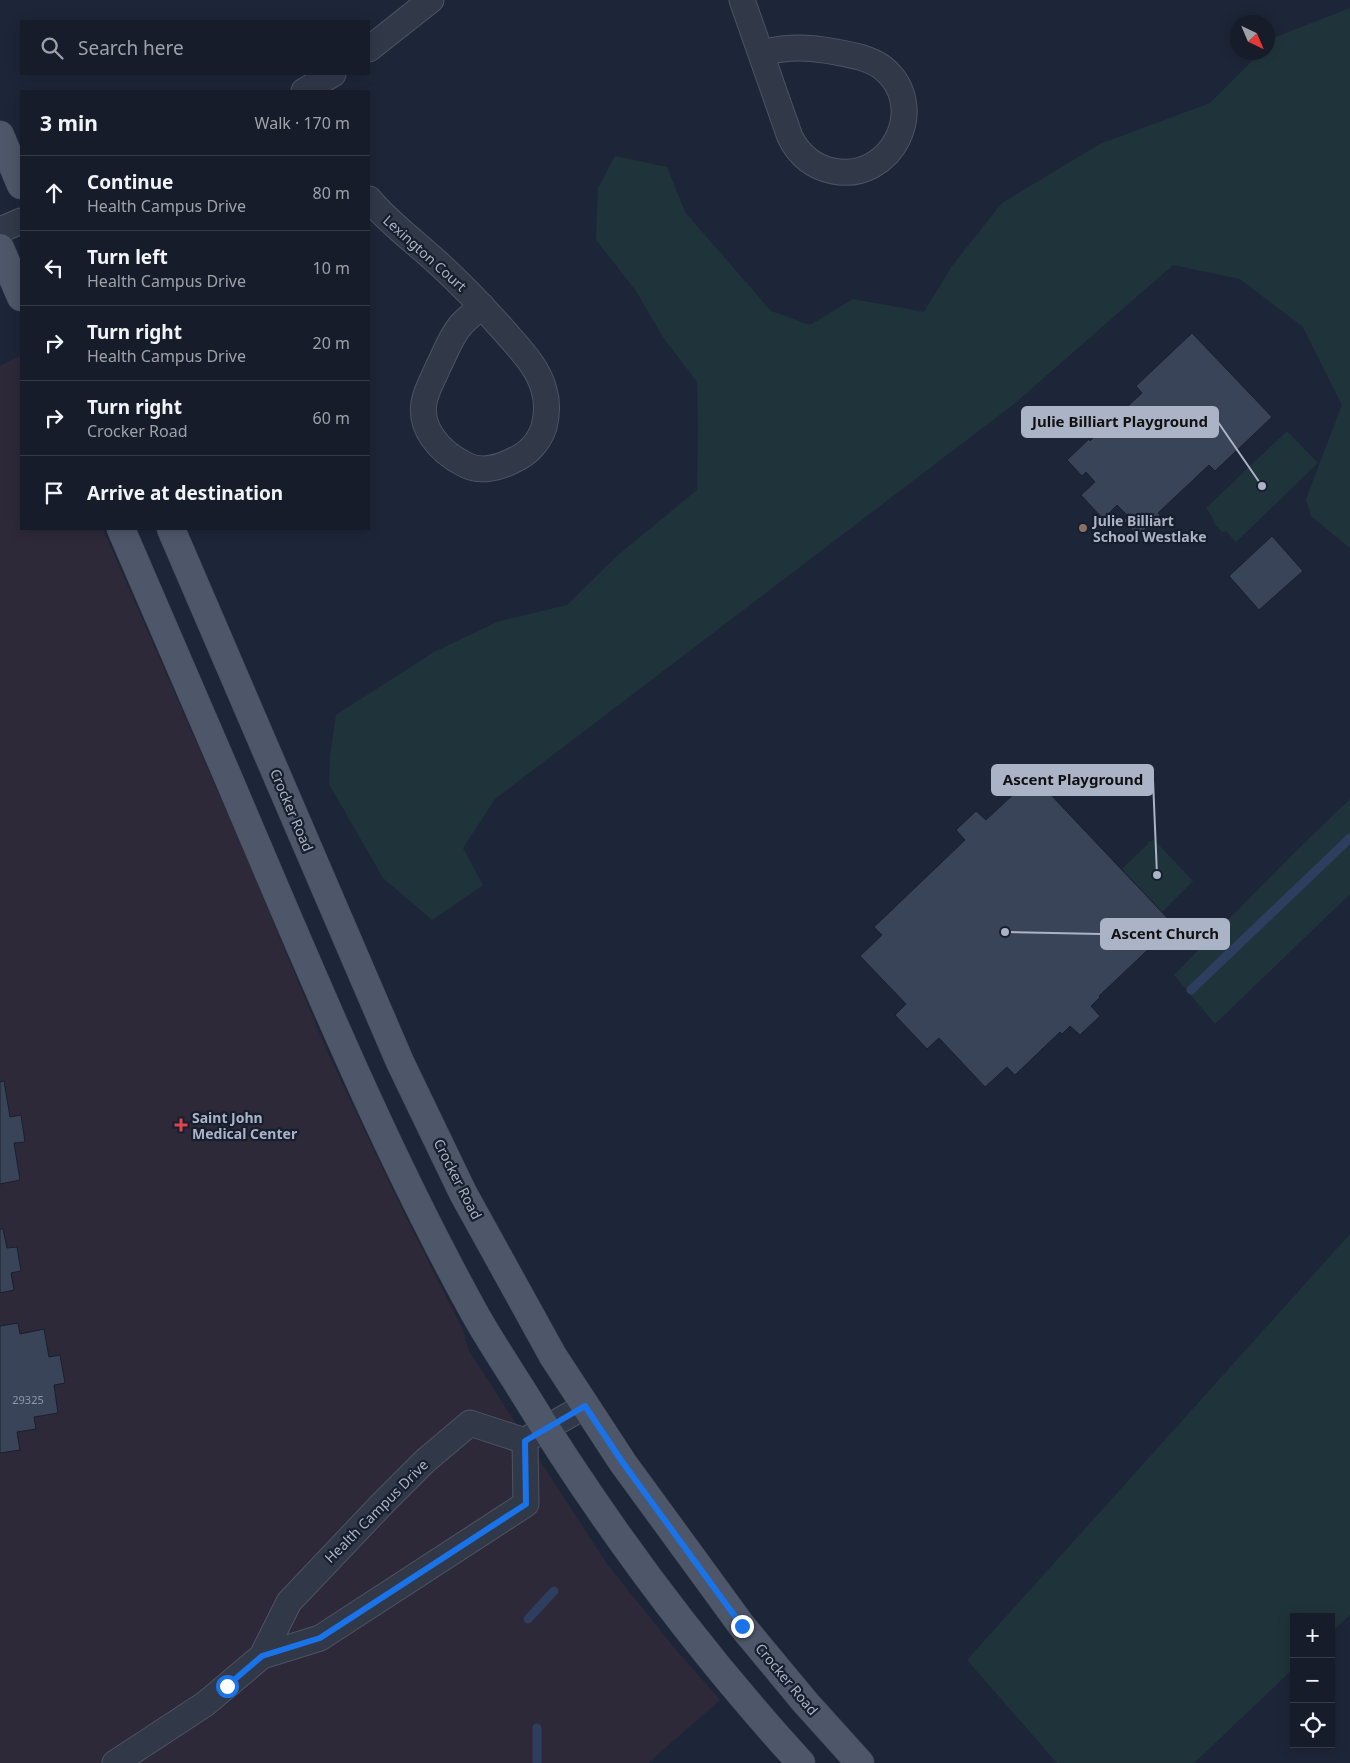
<!DOCTYPE html>
<meta charset="utf-8">
<style>
:root{--surface:#161c2a;--page:#1f2532;--text:#f1f3f6;--muted:#9ea1a8;--line:#353a47}
body{margin:0;font-family:"Noto Sans",sans-serif;background:var(--page);color:var(--text)}
.controls{position:absolute;right:15px;bottom:15px;display:grid;overflow:hidden;border-radius:0px;box-shadow:0 2px 12px #0003}
.controls button{width:45px;height:45px;display:grid;place-items:center;padding:0;border:0;border-bottom:1px solid var(--line);background:var(--surface);color:var(--text);font:25px sans-serif}
.compass{position:absolute;left:1230px;top:15px;width:45px;height:45px;border-radius:50%;background:var(--surface);box-shadow:0 2px 12px #0003;rotate:136deg}
.stop{position:absolute;width:15px;height:15px;margin:-11px;border:4px solid #1a73e8;border-radius:50%;background:#fff}
.stop.end{background:#1a73e8;border-color:#fff;box-shadow:0 1px 5px #0008}
.list{margin:0;padding:0;list-style:none}
h2{display:flex;justify-content:space-between;align-items:center;height:65px;margin:0;padding:0 20px;font-size:21px}
h2 small{font-size:16px;font-weight:400;color:var(--muted)}
.list li{display:grid;grid-template-columns:32px 1fr auto;gap:15px;align-items:center;box-sizing:border-box;height:75px;padding:0 20px;border-top:1px solid var(--line)}
.list b{display:block;font-size:19px;white-space:nowrap}
.list p{margin:0;font-size:16px;white-space:nowrap;color:var(--muted)}
.list em{font-size:16px;font-style:normal;color:var(--muted)}
.icon{flex:none;width:28px;height:28px;fill:none;stroke:currentColor;stroke-width:2;stroke-linecap:round;stroke-linejoin:round}
.map{position:relative;flex:none;width:1350px;height:1763px;overflow:hidden}
.search{position:absolute;background:var(--surface);box-shadow:0 2px 12px #0003;left:20px;top:20px;width:350px;height:55px;display:flex;align-items:center;gap:12px;box-sizing:border-box;padding:0 18px;border-radius:0px;color:var(--muted);font-size:19px}
.panel{position:absolute;background:var(--surface);box-shadow:0 2px 12px #0003;left:20px;top:90px;width:350px;height:440px;border-radius:0px}
.map>svg:first-child{display:block}
.medical{fill:#2d2939}
.green{fill:#1f343a}
.lines{fill:none;stroke-linecap:round;stroke-linejoin:round}
.stream{stroke:#2d3e5f;stroke-width:9}
.building{fill:#394459;stroke:#19202f}
.minor-casing{stroke:#4c5364;stroke-width:27}
.primary-casing{stroke:#3b4252;stroke-width:29}
.minor{stroke:#313949;stroke-width:25}
.primary{stroke:#4e5769;stroke-width:28}
.route{stroke:#1a73e8;stroke-width:6}
.education-dot{fill:#8d6e63;stroke:#171e2d;stroke-width:2}
.health-dot{fill:#e0444e;stroke:#171e2d;stroke-width:2}
.labels{text-anchor:middle;dominant-baseline:central;stroke-width:4.5;stroke-linejoin:round;paint-order:stroke}
.number-label{font-size:11px;fill:#8e97ab}
.street-label{font-size:14px;fill:#abb3c6;stroke:#171e2d}
.poi-label{font-size:14px;font-weight:bold;fill:#abb3c6;stroke:#171e2d;text-anchor:start}
.leader{fill:none;stroke:#abb3c6;stroke-width:2}
.callout-dot{fill:#abb3c6;stroke:#171e2d;stroke-width:2}
.callout{fill:#abb3c6;stroke:#abb3c6;stroke-width:2}
.callout-label{font-size:15px;text-anchor:middle;font-weight:bold;fill:#111}
</style>
<div class="map">
<svg width="1350" height="1763" viewBox="0 0 1350 1763">
<rect width="100%" height="100%" fill="#1d2638"/>
<path class="medical" d="M 21,355 L 21,529 L 103,529 L 236,833 L 327,1051 L 397,1199 L 462,1328 L 469,1351 L 607,1564 L 672,1645 L 720,1700 L 648,1763 L 0,1763 L 0,366 Z"/>
<path class="green" d="M 1350,8 L 1350,548 L 1311,516 L 1306,499 L 1342,405 L 1303,327 L 1240,279 L 1173,265 L 1014,404 L 495,799 L 463,848 L 483,885 L 432,920 L 383,878 L 329,784 L 330,757 L 336,715 L 434,652 L 497,622 L 567,605 L 617,556 L 697,490 L 698,425 L 697,382 L 663,337 L 636,291 L 596,240 L 598,188 L 615,156 L 667,167 L 685,212 L 771,311 L 810,325 L 853,299 L 924,312 L 952,266 L 1002,203 L 1100,144 L 1210,103 L 1260,53 L 1268,52 L 1268,45 L 1276,37 Z
M 1287,431 L 1318,463 L 1236,542 L 1226,531 L 1222,532 L 1214,523 L 1213,518 L 1206,508 Z
M 1350,799 L 1350,894 L 1215,1024 L 1174,975 L 1293,854 Z
M 1154,840 L 1193,881 L 1162,912 L 1122,869 L 1148,844 L 1148,842 Z
M 1350,1234 L 1350,1615 L 1331,1633 L 1331,1617 L 1294,1617 L 1294,1668 L 1194,1763 L 1057,1763 L 967,1660 Z"/>
<g class="lines">
<path class="stream" d="M 1191,990 L 1350,838
M 528,1619 L 554,1591
M 537,1728 L 537,1763"/>
</g>
<path class="building" d="M 1192,333 L 1272,417 L 1215,471 L 1209,465 L 1158,513 L 1160,515 L 1138,536 L 1123,520 L 1128,516 L 1117,505 L 1103,519 L 1081,495 L 1095,482 L 1086,472 L 1082,476 L 1067,460 L 1089,439 L 1090,441 L 1142,393 L 1136,386 Z
M 1272,536 L 1303,571 L 1259,610 L 1229,576 Z
M 1033,776 L 1174,925 L 1099,996 L 1100,997 L 1091,1006 L 1100,1016 L 1080,1035 L 1070,1026 L 1062,1034 L 1060,1032 L 1015,1075 L 1007,1067 L 985,1087 L 939,1038 L 927,1049 L 895,1015 L 906,1004 L 860,956 L 882,935 L 874,927 L 965,840 L 956,830 L 976,811 L 986,820 Z
M 4,1081 L 10,1117 L 21,1115 L 25,1142 L 14,1143 L 20,1180 L 0,1184 L 0,1082 Z
M 0,1229 L 3,1229 L 7,1248 L 17,1247 L 21,1271 L 11,1273 L 14,1290 L 0,1293 Z
M 18,1323 L 20,1334 L 44,1329 L 49,1357 L 60,1355 L 65,1383 L 54,1385 L 58,1413 L 34,1417 L 36,1429 L 17,1432 L 20,1450 L 0,1453 L 0,1326 Z"/>
<g class="lines">
<defs>
<path id="minor" d="M 742,0 L 790,137 C 799,155 813,167 833,171 C 892,183 930,106 883,68 C 870,58 852,55 836,52 C 809,47 789,46 761,53
M 369,49 L 431,0
M 304,91 L 333,74
M 369,199 C 389,223 415,242 438,263 C 462,285 485,309 507,334 C 521,350 539,369 544,390 C 548,403 547,415 544,427 C 539,442 528,454 514,460 C 499,468 480,473 464,464 C 440,452 417,427 425,398 C 428,387 434,377 438,367 C 445,354 450,338 460,326 C 466,319 475,312 482,306
M 0,230 L 21,221
M 529,1438 L 585,1406
M 115,1763 L 205,1704 L 262,1656 L 289,1602 L 382,1504 L 425,1461 L 470,1423 L 525,1441 L 526,1504 L 320,1638 L 262,1656"/>
<path id="primary" d="M 0,135 L 21,185
M 0,248 L 21,297
M 121,529 C 171,644 221,760 270,876 C 333,1024 397,1173 475,1314 C 489,1339 505,1363 520,1387 C 602,1521 695,1647 801,1763
M 171,529 L 400,1062 L 463,1193 L 553,1356 L 623,1463 L 742,1626 L 805,1702 L 860,1763"/>
</defs>
<use href="#minor" class="minor-casing"/>
<use href="#primary" class="primary-casing"/>
<use href="#minor" class="minor"/>
<use href="#primary" class="primary"/>
</g>
<g class="lines">
<path class="route" d="M 227,1686 L 262,1656 L 320,1638 L 526,1504 L 525,1441 L 585,1406 L 623,1463 L 742,1626"/>
</g>
<circle class="education-dot" cx="1083" cy="528" r="5"/>
<path class="health-dot" d="M178.5 1117.5h5v5h5v5h-5v5h-5v-5h-5v-5h5z"/>
<g class="labels">
<g class="number-label">
<text x="28" y="1399">29325</text>
</g>
<g class="street-label">
<text transform="translate(425 253) rotate(42)">Lexington Court</text>
<text transform="translate(292 810) rotate(67)">Crocker Road</text>
<text transform="translate(458 1179) rotate(63)">Crocker Road</text>
<text transform="translate(376 1511) rotate(-45)">Health Campus Drive</text>
<text transform="translate(787 1679) rotate(50)">Crocker Road</text>
</g>
<g class="poi-label">
<text x="1093" y="520">Julie Billiart<tspan x="1093" dy="16">School Westlake</tspan></text>
<text x="192" y="1117">Saint John<tspan x="192" dy="16">Medical Center</tspan></text>
</g>
</g>
<path class="leader" d="M1262 486L1218 422M1157 875L1153 780M1005 932L1101 934"/>
<g class="callout-dot">
<circle cx="1262" cy="486" r="5"/>
<circle cx="1157" cy="875" r="5"/>
<circle cx="1005" cy="932" r="5"/>
</g>
<g class="callout">
<rect x="1022" y="407" width="196" height="30" rx="5"/>
<rect x="992" y="765" width="161" height="30" rx="5"/>
<rect x="1101" y="919" width="128" height="30" rx="5"/>
</g>
<g class="callout-label">
<text x="1120" y="427">Julie Billiart Playground</text>
<text x="1073" y="785">Ascent Playground</text>
<text x="1165" y="939">Ascent Church</text>
</g>
</svg>
<div class="controls">
<button>+</button>
<button>−</button>
<button><svg class="icon" aria-label="locate" viewBox="0 0 24 24"><circle cx="12" cy="12" r="6"/><path d="M12 2v4M12 18v4M2 12h4M18 12h4"/></svg></button>
</div>
<svg class="compass" viewBox="-18 -18 36 36"><path d="M0-13l5 13h-10z" fill="#e53935"/><path d="M0 13l5-13h-10z" fill="#9ea1a8"/></svg>
<div class="stop" style="left:227px;top:1686px"></div>
<div class="stop end" style="left:742px;top:1626px"></div>
<div class="search"><svg class="icon" aria-label="search" viewBox="0 0 24 24"><circle cx="10" cy="10" r="6"/><path d="M15 15l6 6"/></svg>Search here</div>
<section class="panel">
<h2>3 min<small>Walk · 170 m</small></h2>
<ul class="list">
<li><svg class="icon" aria-label="ahead" viewBox="0 0 24 24"><path d="M12 20V5M6 11l6-6 6 6"/></svg><div><b>Continue</b><p>Health Campus Drive</p></div><em>80 m</em></li>
<li><svg class="icon" aria-label="left" viewBox="0 0 24 24"><path d="M17 20v-9H6M10 6l-5 5 5 5"/></svg><div><b>Turn left</b><p>Health Campus Drive</p></div><em>10 m</em></li>
<li><svg class="icon" aria-label="right" viewBox="0 0 24 24"><path d="M7 20v-9h11M14 6l5 5-5 5"/></svg><div><b>Turn right</b><p>Health Campus Drive</p></div><em>20 m</em></li>
<li><svg class="icon" aria-label="right" viewBox="0 0 24 24"><path d="M7 20v-9h11M14 6l5 5-5 5"/></svg><div><b>Turn right</b><p>Crocker Road</p></div><em>60 m</em></li>
<li><svg class="icon" aria-label="arrive" viewBox="0 0 24 24"><path d="M6 21V4h12l-3 4 3 4H6"/></svg><div><b>Arrive at destination</b></div></li>
</ul>
</section>
</div>
